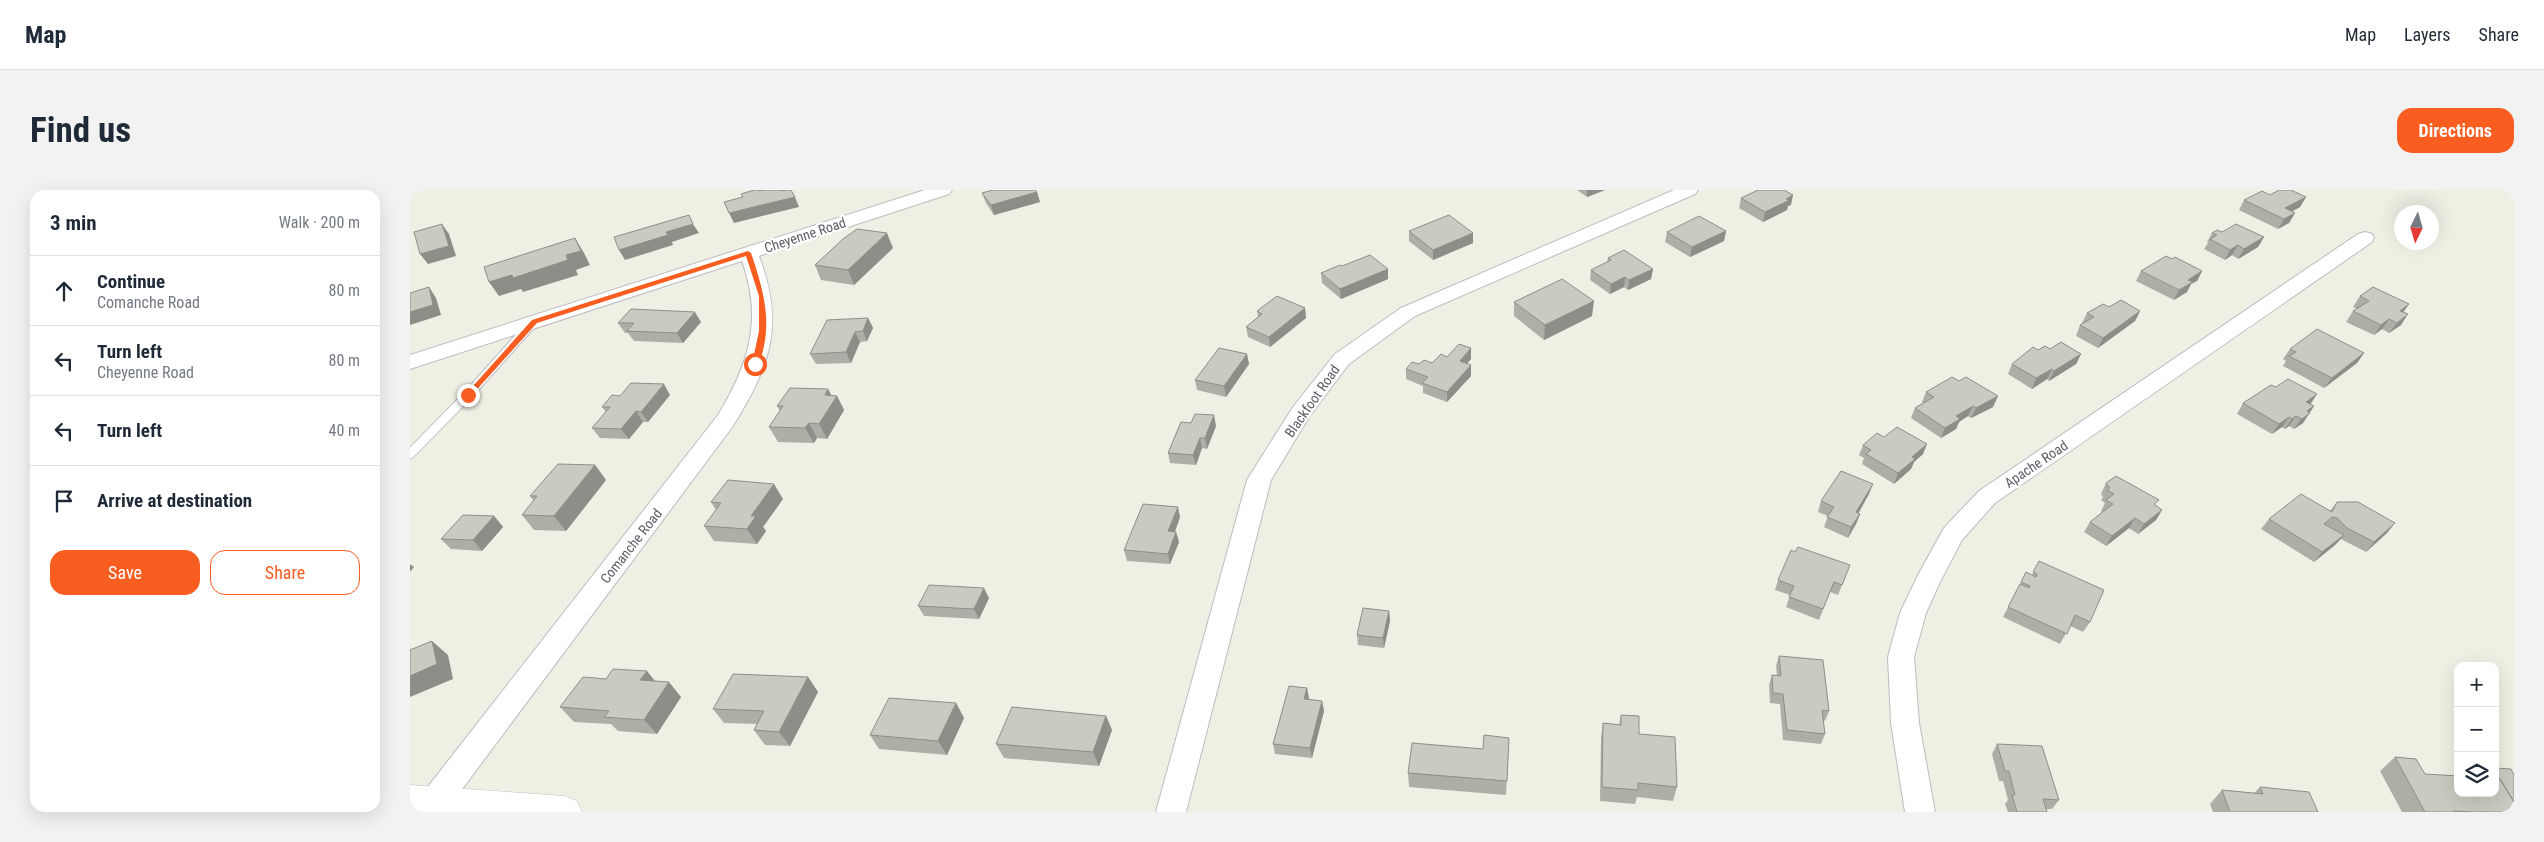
<!DOCTYPE html>
<meta charset="utf-8">
<style>
:root{--surface:#fff;--page:#f2f2f3;--text:#1f2937;--muted:#747a83;--line:#e0e1e3;--accent:#f95d20}
body{margin:0;font-family:"Roboto Condensed",sans-serif;background:var(--page);color:var(--text)}
.controls{position:absolute;right:15px;bottom:15px;display:grid;overflow:hidden;border-radius:10px;box-shadow:0 5px 20px #0002}
.controls button{width:45px;height:45px;display:grid;place-items:center;padding:0;border:0;border-bottom:1px solid var(--line);background:var(--surface);color:var(--text);font:25px sans-serif}
.compass{position:absolute;left:1984px;top:15px;width:45px;height:45px;border-radius:50%;background:var(--surface);box-shadow:0 5px 20px #0002;rotate:185deg}
.stop{position:absolute;width:15px;height:15px;margin:-11px;border:4px solid #f95d20;border-radius:50%;background:#fff}
.stop.end{background:#f95d20;border-color:#fff;box-shadow:0 1px 5px #0008}
.list{margin:0;padding:0;list-style:none}
h2{display:flex;justify-content:space-between;align-items:center;height:65px;margin:0;padding:0 20px;font-size:21px}
h2 small{font-size:16px;font-weight:400;color:var(--muted)}
.list li{display:grid;grid-template-columns:32px 1fr auto;gap:15px;align-items:center;box-sizing:border-box;height:70px;padding:0 20px;border-top:1px solid var(--line)}
.list b{display:block;font-size:19px;white-space:nowrap}
.list p{margin:0;font-size:16px;white-space:nowrap;color:var(--muted)}
.list em{font-size:16px;font-style:normal;color:var(--muted)}
.actions{display:flex;gap:10px;padding:15px 20px}
.actions a{flex:1;padding:11px 0;border:1px solid var(--accent);border-radius:15px;text-align:center;font-size:18px;color:var(--accent)}
.actions .main{background:var(--accent);color:#fff}
.icon{flex:none;width:28px;height:28px;fill:none;stroke:currentColor;stroke-width:2;stroke-linecap:round;stroke-linejoin:round}
.map{position:relative;flex:none;width:2104px;height:622px;overflow:hidden;border-radius:15px}
header{display:flex;align-items:center;gap:30px;box-sizing:border-box;height:70px;padding:0 25px;background:var(--surface);border-bottom:1px solid var(--line)}
header strong{font-size:24px}
nav{display:flex;gap:28px;margin-inline-start:auto;font-size:18px}
.intro{display:flex;align-items:center;justify-content:space-between;box-sizing:border-box;height:120px;padding:0 30px}
h1{margin:0;font-size:35px}
.button{padding:12px 22px;border-radius:15px;background:var(--accent);color:#fff;font-size:18px;font-weight:700}
main{display:flex;gap:30px;padding:0 30px}
aside{flex:1;background:var(--surface);border-radius:15px;box-shadow:0 5px 20px #0002}
.map>svg:first-child{display:block}
.lines{fill:none;stroke-linecap:round;stroke-linejoin:round}
.service-casing{stroke:#bbbcc4;stroke-width:11}
.minor-casing{stroke:#bbbcc4;stroke-width:2}
.secondary-casing{stroke:#bec0c8;stroke-width:1}
.service{stroke:#fff;stroke-width:9}
.minor{fill:#fff;fill-rule:evenodd}
.secondary{fill:#fff;fill-rule:evenodd}
.wall{fill:#afaea6}
.shaded-wall{fill:#8e8d87}
.building{fill:#cbcac1;stroke:#8e8d87}
.route{fill:#f95d20}
.labels{text-anchor:middle;dominant-baseline:central;stroke-width:4.5;stroke-linejoin:round;paint-order:stroke}
.street-label{font-size:14px;fill:#5c5e66;stroke:#fff}
</style>
<header>
<strong>Map</strong>
<nav><a>Map</a><a>Layers</a><a>Share</a></nav>
</header>
<div class="intro"><h1>Find us</h1><a class="button">Directions</a></div>
<main>
<aside>
<h2>3 min<small>Walk · 200 m</small></h2>
<ul class="list">
<li><svg class="icon" aria-label="ahead" viewBox="0 0 24 24"><path d="M12 20V5M6 11l6-6 6 6"/></svg><div><b>Continue</b><p>Comanche Road</p></div><em>80 m</em></li>
<li><svg class="icon" aria-label="left" viewBox="0 0 24 24"><path d="M17 20v-9H6M10 6l-5 5 5 5"/></svg><div><b>Turn left</b><p>Cheyenne Road</p></div><em>80 m</em></li>
<li><svg class="icon" aria-label="left" viewBox="0 0 24 24"><path d="M17 20v-9H6M10 6l-5 5 5 5"/></svg><div><b>Turn left</b></div><em>40 m</em></li>
<li><svg class="icon" aria-label="arrive" viewBox="0 0 24 24"><path d="M6 21V4h12l-3 4 3 4H6"/></svg><div><b>Arrive at destination</b></div></li>
</ul>
<div class="actions"><a class="main">Save</a><a>Share</a></div>
</aside>
<div class="map">
<svg width="2104" height="622" viewBox="0 0 2104 622">
<rect width="100%" height="100%" fill="#f0efe4"/>
<g class="lines">
<defs>
<path id="service" d="M 0,264 L 58,205 L 124,131"/>
<path id="minor" d="M 515,0 L 542,0 L 539,4 L 349,66 C 375,135 361,174 323,236 L 35,622 L 2,622 L 6,612 L 308,225 C 339,174 353,129 332,71 L 0,179 L 0,165 Z
M 1264,0 L 1288,0 L 1285,4 L 1005,126 L 939,174 L 899,227 L 861,290 L 776,622 L 746,622 L 837,290 L 883,217 L 925,164 L 991,118 Z
M 1955,42 L 1962,44 L 1964,48 L 1962,52 L 1585,313 L 1552,350 L 1530,392 L 1516,423 L 1504,467 L 1509,533 L 1525,622 L 1495,622 L 1481,533 L 1478,467 L 1490,423 L 1508,385 L 1534,338 L 1569,301 L 1948,44 Z"/>
<path id="secondary" d="M 0,595 L 155,606 L 167,611 L 172,622 L 0,622 Z"/>
</defs>
<use href="#service" class="service-casing"/>
<use href="#minor" class="minor-casing"/>
<use href="#secondary" class="secondary-casing"/>
<use href="#service" class="service"/>
<use href="#minor" class="minor"/>
<use href="#secondary" class="secondary"/>
</g>
<path class="wall" d="M 1167,0 L 1195,0 L 1177,7 Z
M 627,2 L 630,12 L 584,25 L 576,13 L 572,3 Z
M 1860,5 L 1896,7 L 1890,17 L 1882,21 L 1885,23 L 1879,33 L 1868,39 L 1829,20 L 1834,10 Z
M 1331,8 L 1381,15 L 1378,16 L 1377,20 L 1353,32 L 1329,18 Z
M 999,41 L 1063,53 L 1023,70 L 999,51 Z
M 1316,41 L 1314,51 L 1280,67 L 1255,52 L 1257,42 Z
M 1812,42 L 1854,47 L 1848,57 L 1828,69 L 1822,65 L 1815,70 L 1794,59 L 1798,53 L 1797,52 L 1802,43 Z
M 483,58 L 444,95 L 411,90 L 405,75 Z
M 1198,68 L 1243,79 L 1241,89 L 1218,100 L 1214,97 L 1200,104 L 1180,90 L 1181,80 L 1197,72 Z
M 1762,69 L 1792,81 L 1787,91 L 1781,94 L 1777,102 L 1764,110 L 1726,91 L 1731,81 Z
M 932,76 L 978,89 L 931,109 L 912,93 L 911,83 Z
M 1950,106 L 1999,114 L 1993,122 L 1991,135 L 1979,143 L 1972,139 L 1964,145 L 1936,132 L 1943,121 L 1947,119 L 1943,117 Z
M 1104,112 L 1182,126 L 1134,150 L 1104,126 Z
M 1699,117 L 1730,121 L 1725,131 L 1688,158 L 1666,146 L 1670,135 L 1673,134 L 1672,133 L 1677,123 Z
M 895,118 L 896,128 L 860,157 L 838,147 L 836,137 L 848,127 L 847,121 Z
M 458,128 L 463,138 L 457,151 L 450,152 L 441,173 L 406,174 L 400,164 Z
M 291,132 L 273,153 L 224,151 L 218,143 L 215,143 L 208,133 Z
M 1640,159 L 1671,164 L 1666,174 L 1639,191 L 1637,189 L 1622,199 L 1598,184 L 1602,174 Z
M 1880,159 L 1954,163 L 1947,173 L 1914,198 L 1873,176 L 1876,171 L 1873,169 Z
M 1037,167 L 1061,169 L 1057,174 L 1061,186 L 1037,212 L 1013,203 L 1013,196 L 996,189 L 996,179 L 1009,174 L 1022,173 Z
M 839,174 L 816,207 L 787,200 L 785,190 Z
M 1549,191 L 1588,206 L 1583,217 L 1561,228 L 1558,226 L 1549,232 L 1546,239 L 1531,248 L 1501,228 L 1505,218 L 1513,213 L 1512,212 L 1516,202 Z
M 260,205 L 238,232 L 233,232 L 219,249 L 190,248 L 182,238 L 196,222 L 192,217 L 210,206 Z
M 422,205 L 427,206 L 434,220 L 417,249 L 407,248 L 404,253 L 368,252 L 359,237 L 370,221 L 367,216 Z
M 1833,213 L 1900,214 L 1904,216 L 1893,233 L 1884,239 L 1879,236 L 1875,239 L 1872,237 L 1862,244 L 1827,224 Z
M 806,236 L 797,259 L 792,258 L 786,275 L 760,273 L 758,263 Z
M 1474,247 L 1513,264 L 1504,272 L 1501,279 L 1484,294 L 1452,274 L 1454,268 L 1449,265 L 1453,255 Z
M 185,275 L 196,290 L 156,341 L 124,340 L 112,325 L 124,311 L 120,306 Z
M 1696,293 L 1746,316 L 1752,320 L 1746,330 L 1728,344 L 1719,338 L 1696,356 L 1674,342 L 1680,332 L 1692,322 L 1691,321 L 1695,313 L 1691,310 L 1693,307 L 1691,304 Z
M 1459,304 L 1448,323 L 1450,324 L 1446,334 L 1438,348 L 1414,337 L 1418,326 L 1408,322 L 1411,311 Z
M 373,309 L 353,337 L 356,341 L 347,354 L 304,351 L 294,336 L 306,320 L 301,312 Z
M 1927,312 L 1977,343 L 1956,362 L 1931,349 L 1925,355 L 1904,372 L 1851,339 L 1859,329 L 1920,321 Z
M 84,326 L 93,337 L 72,361 L 41,359 L 31,349 Z
M 770,327 L 765,342 L 766,342 L 769,352 L 760,374 L 717,371 L 714,360 Z
M 1629,371 L 1680,432 L 1673,442 L 1660,436 L 1650,454 L 1593,427 L 1616,382 L 1622,385 Z
M 1440,375 L 1428,405 L 1420,402 L 1409,430 L 1376,417 L 1380,405 L 1365,400 L 1368,390 Z
M 579,408 L 569,429 L 514,426 L 508,416 Z
M 979,421 L 980,431 L 974,458 L 948,455 L 947,445 Z
M 1369,466 L 1419,521 L 1415,531 L 1413,530 L 1415,544 L 1411,554 L 1373,550 L 1370,514 L 1360,513 L 1359,495 L 1362,485 L 1367,486 L 1366,476 Z
M 398,487 L 408,502 L 380,556 L 355,555 L 344,540 L 347,534 L 314,533 L 303,519 Z
M 245,491 L 271,507 L 247,544 L 208,541 L 201,534 L 164,532 L 150,517 Z
M 897,498 L 898,509 L 912,511 L 914,521 L 902,568 L 865,564 L 863,554 Z
M 546,513 L 554,528 L 537,565 L 469,559 L 460,545 Z
M 1211,525 L 1229,544 L 1267,597 L 1263,611 L 1227,607 L 1225,614 L 1190,611 L 1191,548 L 1193,533 L 1209,535 Z
M 696,526 L 702,540 L 689,576 L 594,568 L 586,554 Z
M 1099,548 L 1096,605 L 999,597 L 998,583 L 1073,559 Z
M 1587,554 L 1649,610 L 1642,619 L 1636,619 L 1637,622 L 1598,622 L 1595,614 L 1598,610 L 1593,591 L 1589,591 L 1582,564 Z
M 1985,567 L 2015,584 L 2085,603 L 2085,578 L 2104,622 L 1992,622 L 1970,581 Z
M 1850,597 L 1908,622 L 1803,622 L 1800,614 L 1812,600 L 1844,603 Z"/>
<path class="shaded-wall" d="M 1177,0 L 1195,0 L 1177,7 Z
M 627,2 L 630,12 L 584,25 L 581,15 Z
M 1383,5 L 1381,15 L 1378,16 L 1377,20 L 1353,32 L 1355,22 L 1376,9 Z
M 385,7 L 389,17 L 324,33 L 319,23 Z
M 1896,7 L 1890,17 L 1870,28 L 1875,18 Z
M 1885,23 L 1879,33 L 1868,39 L 1874,29 Z
M 32,34 L 39,44 L 46,66 L 18,74 L 10,64 Z
M 283,34 L 289,43 L 262,52 L 263,55 L 215,70 L 209,60 L 256,42 Z
M 1316,41 L 1314,51 L 1280,67 L 1282,57 Z
M 477,43 L 483,58 L 444,95 L 438,80 Z
M 1063,43 L 1063,53 L 1023,70 L 1023,60 Z
M 1854,47 L 1848,57 L 1828,69 L 1834,59 Z
M 165,48 L 174,63 L 180,75 L 166,80 L 168,85 L 113,102 L 111,99 L 89,106 L 79,92 L 156,65 Z
M 1828,55 L 1822,65 L 1815,70 L 1820,60 Z
M 978,79 L 978,89 L 931,109 L 930,99 Z
M 1243,79 L 1241,89 L 1218,100 L 1219,90 Z
M 1792,81 L 1787,91 L 1781,94 L 1777,102 L 1764,110 L 1769,100 L 1778,90 Z
M 1215,87 L 1214,97 L 1200,104 L 1201,94 Z
M 19,97 L 26,108 L 31,125 L 0,135 L 0,122 Z
M 1184,111 L 1182,126 L 1134,150 L 1135,135 Z
M 1999,114 L 1992,124 L 1990,121 Z
M 895,118 L 896,128 L 860,157 L 859,147 Z
M 1730,121 L 1725,131 L 1688,158 L 1693,148 Z
M 285,122 L 291,132 L 273,153 L 267,143 Z
M 1998,124 L 1991,135 L 1979,143 L 1987,133 Z
M 458,128 L 463,138 L 457,151 L 453,141 Z
M 1979,129 L 1972,139 L 1964,145 L 1971,135 Z
M 445,142 L 450,152 L 441,173 L 436,162 Z
M 1061,158 L 1061,169 L 1050,181 L 1050,171 Z
M 1954,163 L 1947,173 L 1914,198 L 1922,188 Z
M 837,164 L 839,174 L 816,207 L 814,196 Z
M 1671,164 L 1666,174 L 1639,191 L 1644,181 Z
M 1061,175 L 1061,186 L 1037,212 L 1037,202 Z
M 1642,179 L 1637,189 L 1622,199 L 1626,188 Z
M 254,194 L 260,205 L 238,232 L 231,222 Z
M 418,199 L 424,210 L 427,206 L 434,220 L 417,249 L 409,234 L 415,205 Z
M 1907,204 L 1900,215 L 1896,212 Z
M 1588,206 L 1583,217 L 1561,228 L 1566,218 Z
M 1563,216 L 1558,226 L 1549,232 L 1546,239 L 1531,248 L 1535,238 L 1546,226 Z
M 1904,216 L 1893,233 L 1884,239 L 1897,221 Z
M 226,221 L 233,232 L 219,249 L 211,239 Z
M 804,225 L 806,236 L 797,259 L 795,248 Z
M 1886,226 L 1879,236 L 1875,239 L 1882,229 Z
M 1879,227 L 1872,237 L 1862,244 L 1869,234 Z
M 399,233 L 407,248 L 404,253 L 395,238 Z
M 790,248 L 792,258 L 786,275 L 783,265 Z
M 1517,254 L 1513,264 L 1504,272 L 1501,279 L 1484,294 L 1488,283 L 1502,267 Z
M 185,275 L 196,290 L 156,341 L 144,326 Z
M 364,294 L 373,309 L 353,337 L 356,341 L 347,354 L 337,339 L 341,326 Z
M 1463,294 L 1459,304 L 1443,333 L 1446,322 Z
M 768,317 L 770,327 L 761,352 L 758,341 Z
M 1752,320 L 1746,330 L 1728,344 L 1734,334 Z
M 1450,324 L 1446,334 L 1438,348 L 1441,337 Z
M 84,326 L 93,337 L 72,361 L 63,350 Z
M 1725,328 L 1719,338 L 1696,356 L 1702,346 Z
M 1985,333 L 1977,343 L 1956,362 L 1964,352 Z
M 766,342 L 769,352 L 760,374 L 758,364 Z
M 1934,345 L 1925,355 L 1904,372 L 1912,362 Z
M 0,374 L 4,377 L 0,382 Z
M 574,398 L 579,408 L 569,429 L 564,419 Z
M 979,421 L 980,431 L 974,458 L 973,448 Z
M 22,451 L 38,465 L 43,489 L 0,507 L 0,486 Z
M 237,481 L 249,496 L 230,490 Z
M 398,487 L 408,502 L 380,556 L 369,542 Z
M 259,492 L 271,507 L 247,544 L 234,530 Z
M 897,498 L 899,508 L 896,519 L 894,509 Z
M 912,511 L 914,521 L 902,568 L 900,558 Z
M 546,513 L 554,528 L 537,565 L 528,551 Z
M 696,526 L 702,540 L 689,576 L 683,562 Z"/>
<path class="building" d="M 344,0 L 349,0 L 349,1 L 353,0 L 371,0 L 372,1 L 376,0 L 381,0 L 385,7 L 319,23 L 314,12 L 333,7 L 331,4 Z
M 583,0 L 625,0 L 627,2 L 581,15 L 572,3 Z
M 1348,0 L 1374,0 L 1383,5 L 1376,9 L 1380,10 L 1355,22 L 1331,8 Z
M 1869,0 L 1881,0 L 1896,7 L 1875,18 L 1885,23 L 1874,29 L 1834,10 L 1852,1 L 1860,5 Z
M 279,25 L 283,34 L 256,42 L 258,45 L 209,60 L 204,47 Z
M 1039,25 L 1063,43 L 1023,60 L 999,41 Z
M 1289,26 L 1316,41 L 1282,57 L 1257,42 Z
M 32,34 L 39,56 L 10,64 L 4,42 Z
M 1826,34 L 1854,47 L 1834,59 L 1828,55 L 1820,60 L 1800,49 L 1807,45 L 1802,43 L 1807,40 L 1812,42 Z
M 447,39 L 477,43 L 438,80 L 405,75 L 433,49 Z
M 165,48 L 171,61 L 156,65 L 158,70 L 103,88 L 102,85 L 79,92 L 74,77 Z
M 1214,60 L 1243,79 L 1219,90 L 1215,87 L 1201,94 L 1181,80 L 1201,70 L 1198,68 Z
M 960,65 L 978,79 L 930,99 L 911,83 L 930,75 L 932,76 Z
M 1756,66 L 1762,69 L 1765,67 L 1792,81 L 1778,90 L 1783,92 L 1769,100 L 1731,81 Z
M 1152,89 L 1184,111 L 1135,135 L 1104,112 Z
M 19,97 L 23,115 L 0,122 L 0,103 Z
M 1963,97 L 1999,114 L 1990,121 L 1998,124 L 1987,133 L 1979,129 L 1971,135 L 1943,121 L 1959,111 L 1950,106 Z
M 867,106 L 895,118 L 859,147 L 836,137 L 852,124 L 847,121 Z
M 1711,110 L 1730,121 L 1693,148 L 1670,135 L 1684,127 L 1677,123 L 1693,114 L 1699,117 Z
M 221,119 L 285,122 L 267,143 L 217,141 L 224,133 L 208,133 Z
M 458,128 L 453,141 L 445,142 L 436,162 L 400,164 L 417,130 Z
M 1907,139 L 1954,163 L 1922,188 L 1879,166 L 1886,162 L 1880,159 Z
M 1651,152 L 1671,164 L 1644,181 L 1642,179 L 1626,188 L 1602,174 L 1623,157 L 1628,160 L 1635,156 L 1640,159 Z
M 1049,154 L 1061,158 L 1050,171 L 1061,175 L 1037,202 L 1012,193 L 1018,187 L 996,179 L 1002,172 L 1009,174 L 1014,170 L 1022,173 L 1031,164 L 1037,167 Z
M 809,158 L 837,164 L 814,196 L 785,190 Z
M 1542,187 L 1549,191 L 1556,187 L 1588,206 L 1566,218 L 1563,216 L 1546,226 L 1550,229 L 1535,238 L 1505,218 L 1524,207 L 1516,202 Z
M 1878,189 L 1907,204 L 1896,212 L 1904,216 L 1897,221 L 1900,223 L 1892,229 L 1886,226 L 1882,229 L 1879,227 L 1869,234 L 1833,213 L 1861,195 L 1866,197 Z
M 221,193 L 254,194 L 231,222 L 226,221 L 211,239 L 182,238 L 200,217 L 192,217 L 202,205 L 210,206 Z
M 380,198 L 418,199 L 415,205 L 427,206 L 409,234 L 399,233 L 395,238 L 359,237 L 373,216 L 367,216 Z
M 785,224 L 804,225 L 795,248 L 790,248 L 783,265 L 758,263 L 771,232 L 781,233 Z
M 1487,237 L 1517,254 L 1502,267 L 1505,269 L 1488,283 L 1456,264 L 1461,260 L 1453,255 L 1467,243 L 1474,247 Z
M 148,274 L 185,275 L 144,326 L 112,325 L 127,306 L 120,306 Z
M 1431,281 L 1463,294 L 1446,322 L 1450,324 L 1441,337 L 1417,327 L 1424,317 L 1411,311 Z
M 1706,286 L 1749,310 L 1744,314 L 1752,320 L 1734,334 L 1725,328 L 1702,346 L 1680,332 L 1703,314 L 1696,310 L 1704,304 L 1697,300 L 1700,298 L 1696,293 Z
M 318,290 L 364,294 L 341,326 L 346,326 L 337,339 L 294,336 L 311,313 L 301,312 Z
M 1891,304 L 1922,322 L 1927,312 L 1948,312 L 1985,333 L 1964,352 L 1937,338 L 1927,328 L 1922,327 L 1914,334 L 1934,345 L 1912,362 L 1859,329 Z
M 733,314 L 768,317 L 758,341 L 766,342 L 758,364 L 714,360 Z
M 53,325 L 84,326 L 63,350 L 31,349 Z
M 1388,357 L 1440,375 L 1432,395 L 1424,392 L 1413,419 L 1379,407 L 1384,396 L 1368,390 L 1381,360 L 1385,362 Z
M 1629,371 L 1694,400 L 1680,432 L 1665,425 L 1657,444 L 1598,417 L 1610,394 L 1619,398 L 1620,396 L 1611,392 L 1616,382 L 1626,387 L 1627,384 L 1623,382 Z
M 519,395 L 574,398 L 564,419 L 508,416 Z
M 953,418 L 979,421 L 973,448 L 947,445 Z
M 22,451 L 27,474 L 0,486 L 0,460 Z
M 1369,466 L 1413,470 L 1419,521 L 1412,520 L 1415,544 L 1377,540 L 1373,504 L 1363,503 L 1362,485 L 1371,486 Z
M 203,479 L 237,481 L 230,490 L 259,492 L 234,530 L 194,527 L 199,521 L 150,517 L 173,487 L 196,489 Z
M 323,484 L 398,487 L 369,542 L 344,540 L 354,521 L 303,519 Z
M 879,496 L 897,498 L 894,509 L 912,511 L 900,558 L 863,554 Z
M 479,508 L 546,513 L 528,551 L 460,545 Z
M 602,517 L 696,526 L 683,562 L 586,554 Z
M 1211,525 L 1229,526 L 1229,544 L 1265,547 L 1267,597 L 1228,593 L 1228,600 L 1192,597 L 1193,533 L 1211,535 Z
M 1074,545 L 1099,548 L 1097,591 L 998,583 L 1002,553 L 1073,559 Z
M 1587,554 L 1632,556 L 1649,610 L 1633,609 L 1637,622 L 1607,622 L 1602,605 L 1605,605 L 1599,581 L 1595,581 Z
M 1985,567 L 2006,569 L 2015,584 L 2048,586 L 2048,603 L 2085,603 L 2085,589 L 2090,589 L 2104,612 L 2104,622 L 2063,622 L 2044,621 L 2044,622 L 2015,622 Z
M 2085,578 L 2101,579 L 2104,585 L 2104,612 L 2090,589 L 2087,589 L 2085,586 Z
M 1850,597 L 1899,602 L 1908,622 L 1820,622 L 1812,600 L 1853,604 Z"/>
<path class="route" d="M 338,61 L 341,63 C 354,101 364,136 348,176 L 342,174 L 349,141 L 349,106 L 336,66 L 127,133 L 61,206 L 55,205 L 122,130 Z"/>
<g class="labels">
<g class="street-label">
<text transform="translate(395 45) rotate(-18)">Cheyenne Road</text>
<text transform="translate(902 211) rotate(-55)">Blackfoot Road</text>
<text transform="translate(1626 274) rotate(-34)">Apache Road</text>
<text transform="translate(221 356) rotate(-52)">Comanche Road</text>
</g>
</g>
</svg>
<div class="controls">
<button>+</button>
<button>−</button>
<button><svg class="icon" aria-label="layers" viewBox="0 0 24 24"><path d="M12 4l9 5-9 5-9-5zM3 14l9 5 9-5"/></svg></button>
</div>
<svg class="compass" viewBox="-18 -18 36 36"><path d="M0-13l5 13h-10z" fill="#e53935"/><path d="M0 13l5-13h-10z" fill="#747a83"/></svg>
<div class="stop" style="left:345px;top:174px"></div>
<div class="stop end" style="left:58px;top:205px"></div>
</div>
</main>
